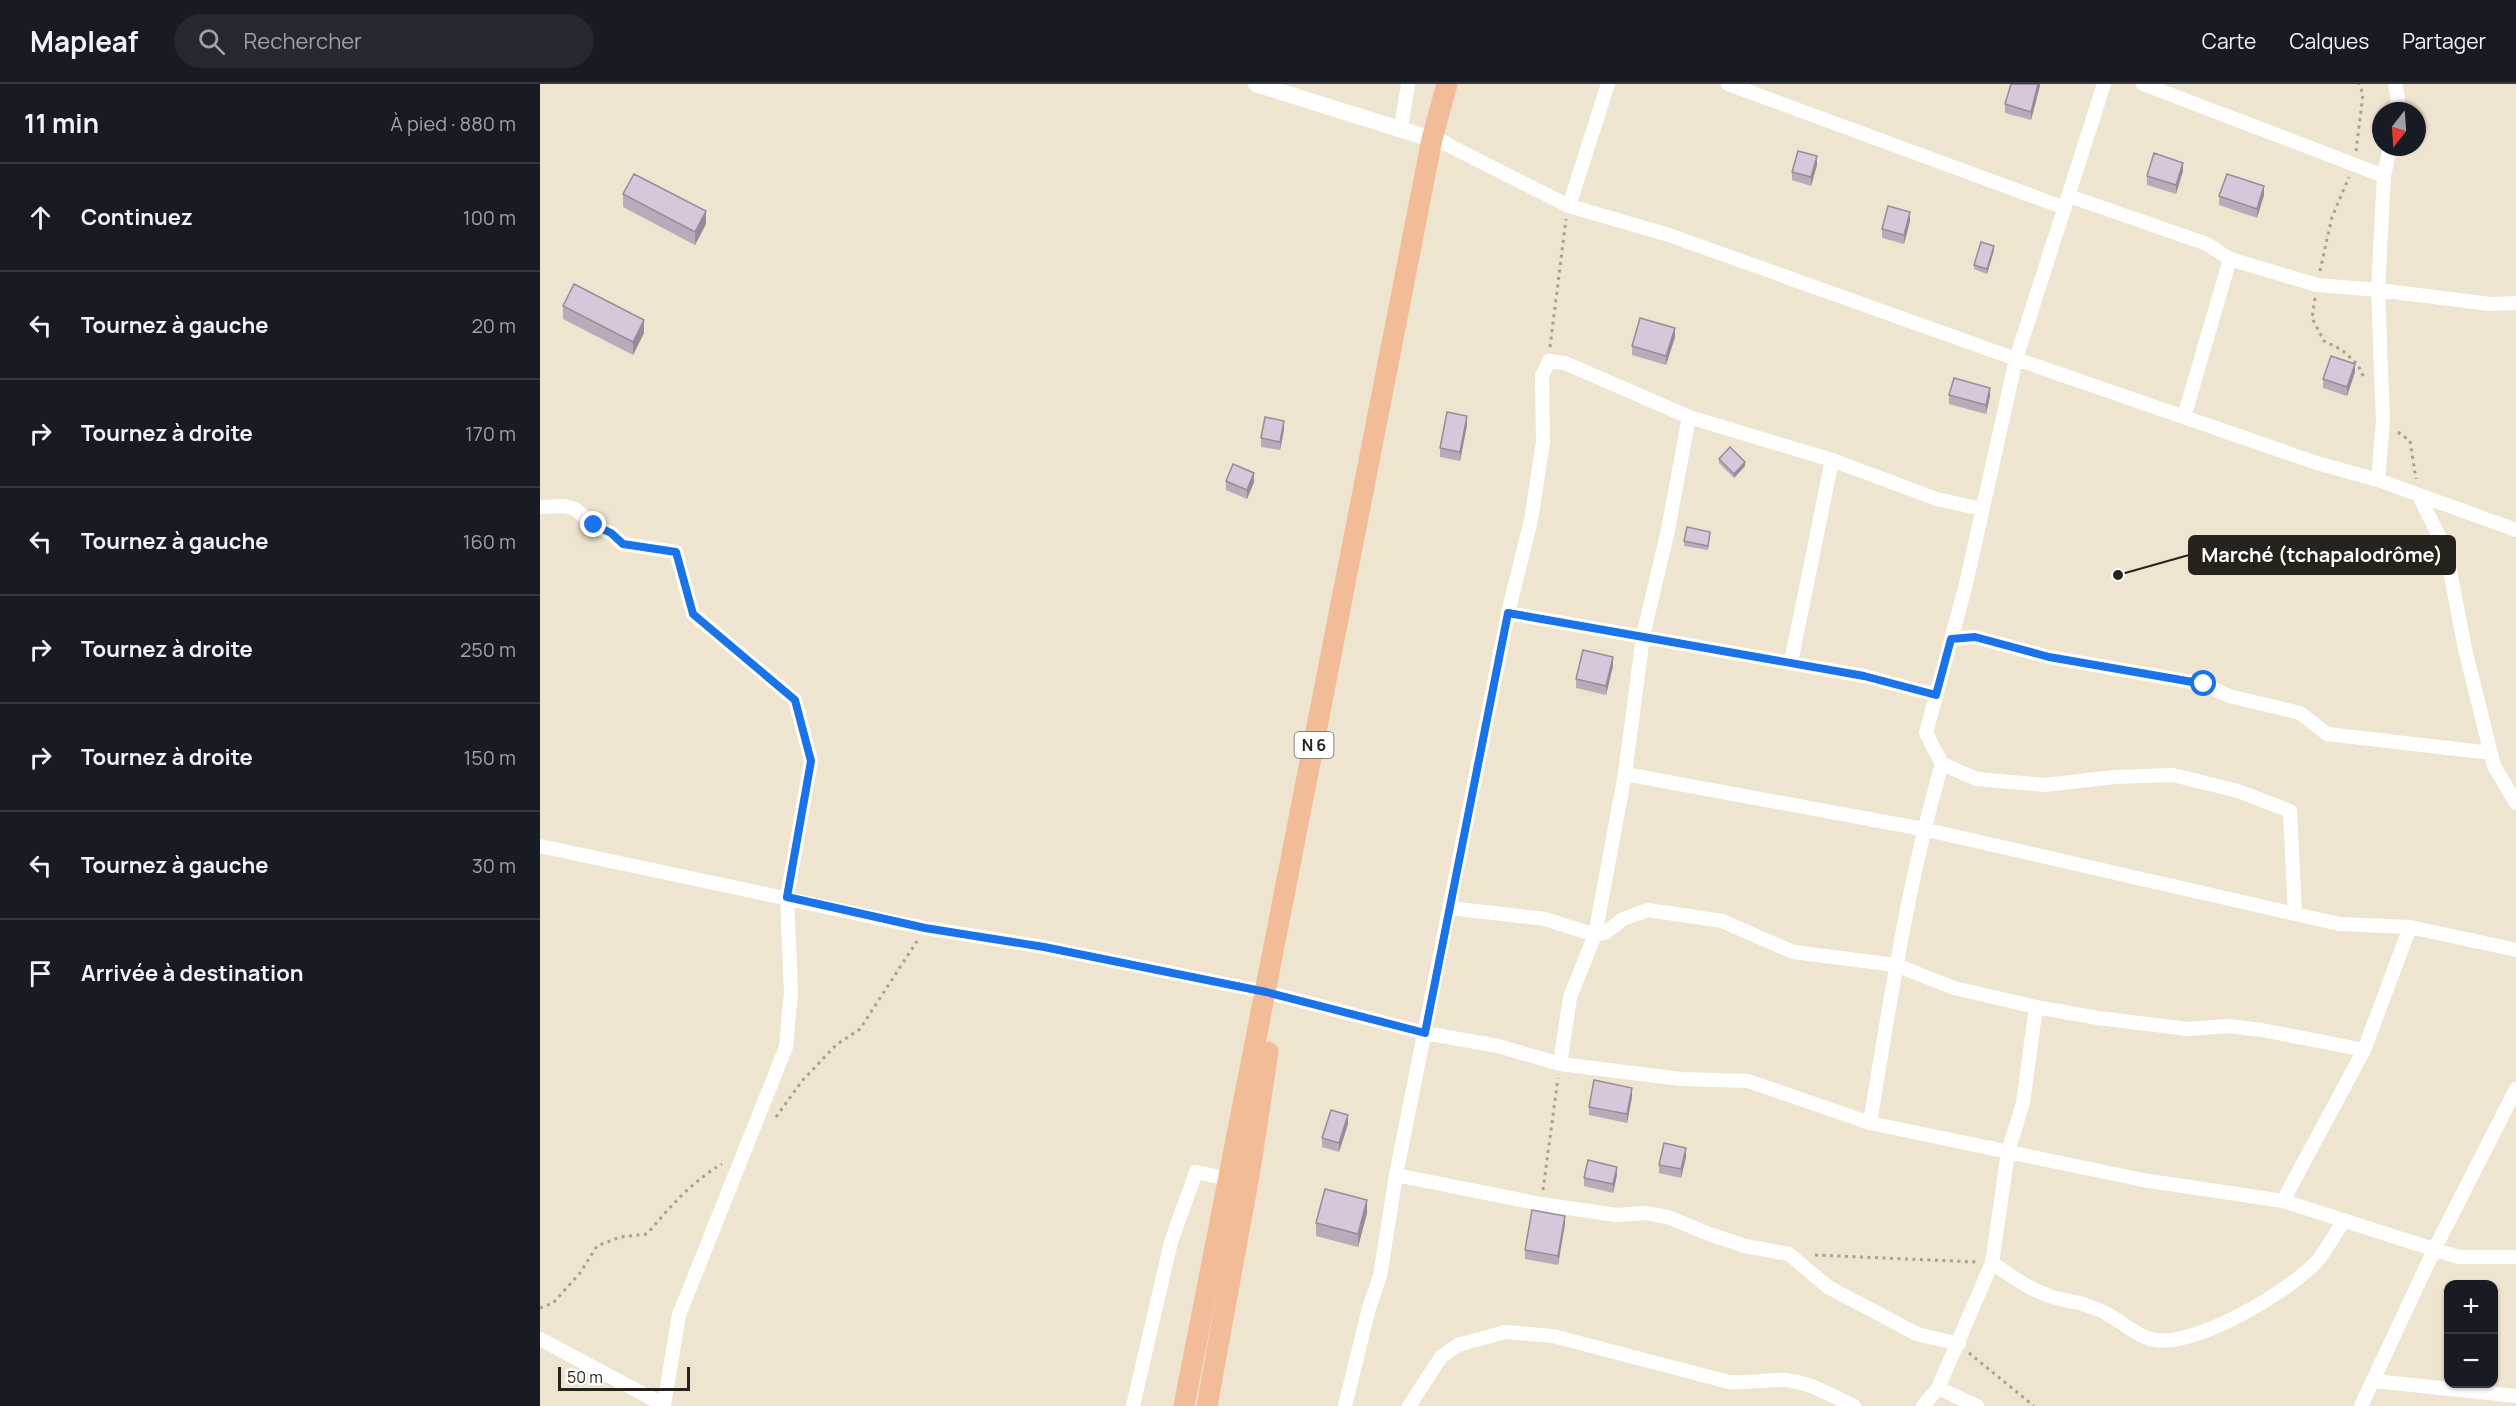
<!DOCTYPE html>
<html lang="fr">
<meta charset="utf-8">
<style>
:root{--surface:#171b24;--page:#242831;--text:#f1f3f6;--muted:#9ea1a6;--line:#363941}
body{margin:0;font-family:Manrope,sans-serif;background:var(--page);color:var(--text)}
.controls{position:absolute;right:18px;bottom:18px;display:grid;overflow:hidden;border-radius:12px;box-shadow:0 2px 4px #0004}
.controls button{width:54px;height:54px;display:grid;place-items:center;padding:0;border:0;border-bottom:2px solid var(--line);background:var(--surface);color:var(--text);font:30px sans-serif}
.compass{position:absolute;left:1832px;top:18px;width:54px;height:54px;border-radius:50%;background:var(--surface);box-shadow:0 2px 4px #0004;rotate:197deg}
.scale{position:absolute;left:18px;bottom:15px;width:132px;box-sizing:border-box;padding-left:6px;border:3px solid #27231c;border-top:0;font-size:16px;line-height:21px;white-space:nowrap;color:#27231c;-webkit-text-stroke:4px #fff;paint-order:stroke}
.stop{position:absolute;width:18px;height:18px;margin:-14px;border:4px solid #1a73e8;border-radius:50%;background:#fff}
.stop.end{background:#1a73e8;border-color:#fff;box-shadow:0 2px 6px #0008}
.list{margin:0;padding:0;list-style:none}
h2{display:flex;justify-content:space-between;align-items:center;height:78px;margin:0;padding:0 24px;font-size:26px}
h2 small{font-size:20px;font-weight:400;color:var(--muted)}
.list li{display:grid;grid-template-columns:39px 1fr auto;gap:18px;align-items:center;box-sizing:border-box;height:108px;padding:0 24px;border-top:2px solid var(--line)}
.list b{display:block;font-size:22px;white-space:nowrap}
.list em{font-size:20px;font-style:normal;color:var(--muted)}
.icon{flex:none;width:33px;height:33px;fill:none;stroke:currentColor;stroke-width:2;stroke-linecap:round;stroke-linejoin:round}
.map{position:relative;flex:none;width:1976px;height:1322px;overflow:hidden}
header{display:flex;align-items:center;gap:36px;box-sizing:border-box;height:84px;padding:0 30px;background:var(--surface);border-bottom:2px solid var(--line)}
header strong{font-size:28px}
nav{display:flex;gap:33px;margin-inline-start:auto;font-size:21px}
.search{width:420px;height:54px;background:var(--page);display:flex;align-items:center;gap:15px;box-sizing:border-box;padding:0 21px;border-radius:33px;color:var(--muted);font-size:22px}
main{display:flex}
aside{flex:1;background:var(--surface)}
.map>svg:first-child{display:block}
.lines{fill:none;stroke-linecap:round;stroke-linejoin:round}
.path{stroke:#a8a091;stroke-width:3;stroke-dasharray:3 4.5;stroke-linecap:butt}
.minor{stroke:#fff;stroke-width:14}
.tertiary{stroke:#fff;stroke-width:16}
.primary{stroke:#f1bc97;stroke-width:21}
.wall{fill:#b8acbb}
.shaded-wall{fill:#968c99}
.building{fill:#d6c8da;stroke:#968c99;stroke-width:1.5}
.route{stroke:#1a73e8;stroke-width:8}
.labels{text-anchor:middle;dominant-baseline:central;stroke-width:5;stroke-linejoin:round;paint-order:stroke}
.shield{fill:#fff;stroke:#686560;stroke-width:1.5}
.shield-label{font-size:16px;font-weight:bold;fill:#27231c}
.leader{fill:none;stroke:#27231c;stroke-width:2}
.callout-dot{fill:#27231c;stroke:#fff;stroke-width:2}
.callout{fill:#27231c;stroke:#27231c;stroke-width:2}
.callout-label{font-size:20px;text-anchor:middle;font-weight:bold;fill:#fff}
</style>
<header>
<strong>Mapleaf</strong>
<div class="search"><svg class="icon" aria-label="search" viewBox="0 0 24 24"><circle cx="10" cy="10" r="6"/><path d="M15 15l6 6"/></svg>Rechercher</div>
<nav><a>Carte</a><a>Calques</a><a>Partager</a></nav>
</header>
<main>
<aside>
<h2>11 min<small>À pied · 880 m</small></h2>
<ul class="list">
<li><svg class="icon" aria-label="ahead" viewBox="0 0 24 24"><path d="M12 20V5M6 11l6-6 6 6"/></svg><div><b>Continuez</b></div><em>100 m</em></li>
<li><svg class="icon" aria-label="left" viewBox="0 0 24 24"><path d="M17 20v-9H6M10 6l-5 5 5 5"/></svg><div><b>Tournez à gauche</b></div><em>20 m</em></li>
<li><svg class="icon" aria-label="right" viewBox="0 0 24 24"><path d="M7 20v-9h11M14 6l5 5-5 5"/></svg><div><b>Tournez à droite</b></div><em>170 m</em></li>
<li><svg class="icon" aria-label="left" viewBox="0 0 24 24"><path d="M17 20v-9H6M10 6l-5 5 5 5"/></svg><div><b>Tournez à gauche</b></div><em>160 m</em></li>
<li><svg class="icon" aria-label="right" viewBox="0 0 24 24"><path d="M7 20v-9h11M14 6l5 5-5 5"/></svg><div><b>Tournez à droite</b></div><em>250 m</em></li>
<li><svg class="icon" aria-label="right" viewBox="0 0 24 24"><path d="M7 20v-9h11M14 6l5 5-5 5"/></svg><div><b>Tournez à droite</b></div><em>150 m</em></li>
<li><svg class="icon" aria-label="left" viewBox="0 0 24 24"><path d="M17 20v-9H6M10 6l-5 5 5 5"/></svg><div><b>Tournez à gauche</b></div><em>30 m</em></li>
<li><svg class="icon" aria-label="arrive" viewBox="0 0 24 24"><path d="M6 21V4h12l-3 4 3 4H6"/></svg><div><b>Arrivée à destination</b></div></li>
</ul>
</aside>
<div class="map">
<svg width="1976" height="1322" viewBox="0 0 1976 1322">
<rect width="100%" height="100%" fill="#eee4d0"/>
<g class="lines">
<path class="path" d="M 1816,67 L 1823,10 L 1819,0
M 1780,187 L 1792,133 L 1809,93
M 1775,214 L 1772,234 L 1784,257 L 1802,266 L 1818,281 L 1825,296
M 1010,263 L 1026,135
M 1858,348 L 1870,357 L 1876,395
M 236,1033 L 262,997 L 296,961 L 320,945 L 377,857
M 1003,1106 L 1018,994
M 1275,1171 L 1436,1178
M 0,1224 L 13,1219 L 40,1189 L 57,1162 L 80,1153 L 107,1150 C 130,1123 151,1098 182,1080
M 1429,1269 L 1494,1322"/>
<path class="minor" d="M 1188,0 L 1525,124
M 1603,0 L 1844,92
M 1855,0 L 1858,15 L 1856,27
M 861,44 L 868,0
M 904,59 L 1029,122 L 1129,151 L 1476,275 L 1777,379 L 1838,396 L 1976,446
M 1529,112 L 1667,160 L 1690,175 L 1777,201 L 1838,206 L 1950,220 L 1976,219
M 1029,122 L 1068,0
M 1644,333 L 1690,175
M 1838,396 L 1843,337 L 1838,206 L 1844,92 L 1850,63
M 1879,412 L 1906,466 L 1925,565 L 1954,682 L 1976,719
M 0,423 L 24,422 L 35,425 L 58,444 L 71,449 L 83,460 L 136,468 L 153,530 L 255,616 L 271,677 L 247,813 L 251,908 L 246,963 L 139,1231 L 124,1321 L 0,1255
M 968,529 L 1324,592 L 1396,611
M 1411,555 L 1435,553 L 1509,573 L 1663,600 L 1689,612 L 1760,629 L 1787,650 L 1951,669
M 1251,578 L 1292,376
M 1402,680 L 1437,695 L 1505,701 L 1575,693 L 1633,691 L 1698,707 L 1750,727 L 1755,830
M 1085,690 L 1383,745 L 1799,840 L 1870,843 L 1976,866
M 0,762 L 385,844 L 504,863 L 726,908 L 885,949 L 958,962 L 1020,980 L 1141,995 L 1208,997 L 1330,1039 L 1603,1096 L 1743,1117 L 1918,1173 L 1976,1173
M 910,824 L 1005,835 L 1055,851 L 1065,849 L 1083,835 L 1108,826 L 1182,837 L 1253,868 L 1356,881 L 1414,904 L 1496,923 L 1558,934 L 1648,945 L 1689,942 L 1722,946 L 1824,966
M 1020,980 L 1030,913 L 1055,851 L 1085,690 L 1103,552 L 1128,446 L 1149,333
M 1330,1039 C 1350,918 1368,797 1402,680 L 1386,649 L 1426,500 L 1476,275 L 1564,0
M 856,1091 L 1001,1120 L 1076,1131 L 1105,1129 L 1128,1133 L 1169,1150 L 1205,1162 L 1249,1170 L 1288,1203 L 1377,1250 L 1419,1260
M 1743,1117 L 1824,966 L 1870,843
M 1452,1179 C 1470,1191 1487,1204 1507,1211 C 1519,1216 1534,1217 1546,1221 C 1553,1224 1561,1226 1567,1230 C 1583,1238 1597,1253 1615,1256 C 1658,1262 1751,1207 1779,1175 C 1788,1163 1796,1149 1804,1136
M 1834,1297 L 1976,1312
M 1398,1304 L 1437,1322
M 593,1322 L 631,1158 L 656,1088 L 689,1095
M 805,1322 L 829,1224 L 840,1192 L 856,1091 L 968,529 L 991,436 L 1003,358 L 1002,292 L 1009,277 L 1025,279 L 1149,333 L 1292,376 L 1397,415 L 1442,425
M 869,1322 L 901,1273 L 918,1261 L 965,1248 L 1013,1252 L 1189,1298 C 1207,1299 1224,1296 1242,1296 C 1266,1296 1292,1312 1314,1322
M 1383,1322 L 1398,1304 L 1452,1179 L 1468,1068 L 1483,1019 L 1496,923
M 1821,1322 L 1894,1166 L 1976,1005"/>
<path class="tertiary" d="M 716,0 L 904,59"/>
<path class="primary" d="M 644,1322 L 892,55 L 907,0
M 667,1322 L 710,1086 L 728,968"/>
</g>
<path class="wall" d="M 1500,0 L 1491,36 L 1465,29 L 1465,20 Z
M 1277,81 L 1271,102 L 1252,96 L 1252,88 Z
M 1643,87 L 1636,110 L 1607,101 L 1607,92 Z
M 83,110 L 166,140 L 155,161 L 83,123 Z
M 1724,111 L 1717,134 L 1679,121 L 1679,112 Z
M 1370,137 L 1364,160 L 1342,154 L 1342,145 Z
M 1454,166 L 1447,190 L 1434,185 L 1434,181 Z
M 23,222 L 104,249 L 93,271 L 23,235 Z
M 1135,253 L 1126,281 L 1092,271 L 1092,262 Z
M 1815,288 L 1807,312 L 1783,304 L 1783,295 Z
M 1409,311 L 1450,312 L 1446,330 L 1409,320 Z
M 927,341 L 920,377 L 900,373 L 900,364 Z
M 744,346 L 740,366 L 721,363 L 721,354 Z
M 1179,375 L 1205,382 L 1194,394 L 1179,379 Z
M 686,397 L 714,398 L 707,415 L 686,406 Z
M 1170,452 L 1168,466 L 1144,462 L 1144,457 Z
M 1073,582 L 1066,611 L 1036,604 L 1036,595 Z
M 1092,1013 L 1087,1039 L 1049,1031 L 1049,1023 Z
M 808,1040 L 799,1068 L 782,1063 L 782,1054 Z
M 1146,1073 L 1141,1094 L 1119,1089 L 1119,1081 Z
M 1077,1091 L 1073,1109 L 1044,1102 L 1044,1094 Z
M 827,1129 L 818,1163 L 776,1152 L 776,1139 Z
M 1025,1140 L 1018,1181 L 985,1175 L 985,1166 Z"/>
<path class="shaded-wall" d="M 1498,0 L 1500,0 L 1500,2 L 1491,36 L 1491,28 Z
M 1277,72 L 1277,81 L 1271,102 L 1271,93 Z
M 1643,79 L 1643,87 L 1636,110 L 1636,101 Z
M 1724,102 L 1724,111 L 1717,134 L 1717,125 Z
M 166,127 L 166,140 L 155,161 L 155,148 Z
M 1370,128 L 1370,137 L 1364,160 L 1364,151 Z
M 1454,162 L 1454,166 L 1447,190 L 1447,185 Z
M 104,236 L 104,249 L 93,271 L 93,258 Z
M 1135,244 L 1135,253 L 1126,281 L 1126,272 Z
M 1815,280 L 1815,288 L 1807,312 L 1807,303 Z
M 1450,304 L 1450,312 L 1446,330 L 1446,321 Z
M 927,332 L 927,341 L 920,377 L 920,368 Z
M 744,337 L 744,346 L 740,366 L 740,358 Z
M 1205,378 L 1205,382 L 1194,394 L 1194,390 Z
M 714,389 L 714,398 L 707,415 L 707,406 Z
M 1073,573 L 1073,582 L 1066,611 L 1066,602 Z
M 1092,1004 L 1092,1013 L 1087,1039 L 1087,1030 Z
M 808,1031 L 808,1040 L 799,1068 L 799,1059 Z
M 1146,1064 L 1146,1073 L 1141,1094 L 1141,1085 Z
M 1077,1083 L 1077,1091 L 1073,1109 L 1073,1100 Z
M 827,1116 L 827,1129 L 818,1163 L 818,1150 Z
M 1025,1132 L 1025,1140 L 1018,1181 L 1018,1172 Z"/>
<path class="building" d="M 1471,0 L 1498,0 L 1491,28 L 1465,20 Z
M 1258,67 L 1277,72 L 1271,93 L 1252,88 Z
M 1614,69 L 1643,79 L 1636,101 L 1607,92 Z
M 94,90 L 166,127 L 155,148 L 83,110 Z
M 1687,90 L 1724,102 L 1717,125 L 1679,112 Z
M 1348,122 L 1370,128 L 1364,151 L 1342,145 Z
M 1441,158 L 1454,162 L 1447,185 L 1434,181 Z
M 34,200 L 104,236 L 93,258 L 23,222 Z
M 1100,234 L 1135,244 L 1126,272 L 1092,262 Z
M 1791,272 L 1815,280 L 1807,303 L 1783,295 Z
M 1414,294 L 1450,304 L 1446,321 L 1409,311 Z
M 907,328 L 927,332 L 920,368 L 900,364 Z
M 725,333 L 744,337 L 740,358 L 721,354 Z
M 1190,363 L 1205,378 L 1194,390 L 1179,375 Z
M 693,380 L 714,389 L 707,406 L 686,397 Z
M 1147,443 L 1170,448 L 1168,462 L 1144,457 Z
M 1043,566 L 1073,573 L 1066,602 L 1036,595 Z
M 1054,996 L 1092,1004 L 1087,1030 L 1049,1023 Z
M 791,1026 L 808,1031 L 799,1059 L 782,1054 Z
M 1124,1059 L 1146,1064 L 1141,1085 L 1119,1081 Z
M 1048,1076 L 1077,1083 L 1073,1100 L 1044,1094 Z
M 785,1105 L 827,1116 L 818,1150 L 776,1139 Z
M 992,1126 L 1025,1132 L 1018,1172 L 985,1166 Z"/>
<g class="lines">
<path class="route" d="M 54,441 L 71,449 L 83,460 L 136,468 L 153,530 L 255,616 L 271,677 L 247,813 L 385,844 L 504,863 L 726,908 L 885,949 L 968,529 L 1324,592 L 1396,611 L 1411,555 L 1435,553 L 1509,573 L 1664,600"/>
</g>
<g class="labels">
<rect class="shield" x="754.5" y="648" width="39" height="26" rx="4.5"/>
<g class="shield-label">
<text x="774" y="661">N 6</text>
</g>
</g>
<path class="leader" d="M1578 491L1649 471"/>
<circle class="callout-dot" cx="1578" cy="491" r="6"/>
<rect class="callout" x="1649" y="452" width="266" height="38" rx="6"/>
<g class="callout-label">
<text x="1782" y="478">Marché (tchapalodrôme)</text>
</g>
</svg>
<div class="controls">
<button>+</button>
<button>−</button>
</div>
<svg class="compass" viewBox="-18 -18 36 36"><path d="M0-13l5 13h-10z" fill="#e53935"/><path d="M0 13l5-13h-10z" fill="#9ea1a6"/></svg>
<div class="scale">50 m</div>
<div class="stop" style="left:1664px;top:600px"></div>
<div class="stop end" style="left:54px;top:441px"></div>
</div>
</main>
